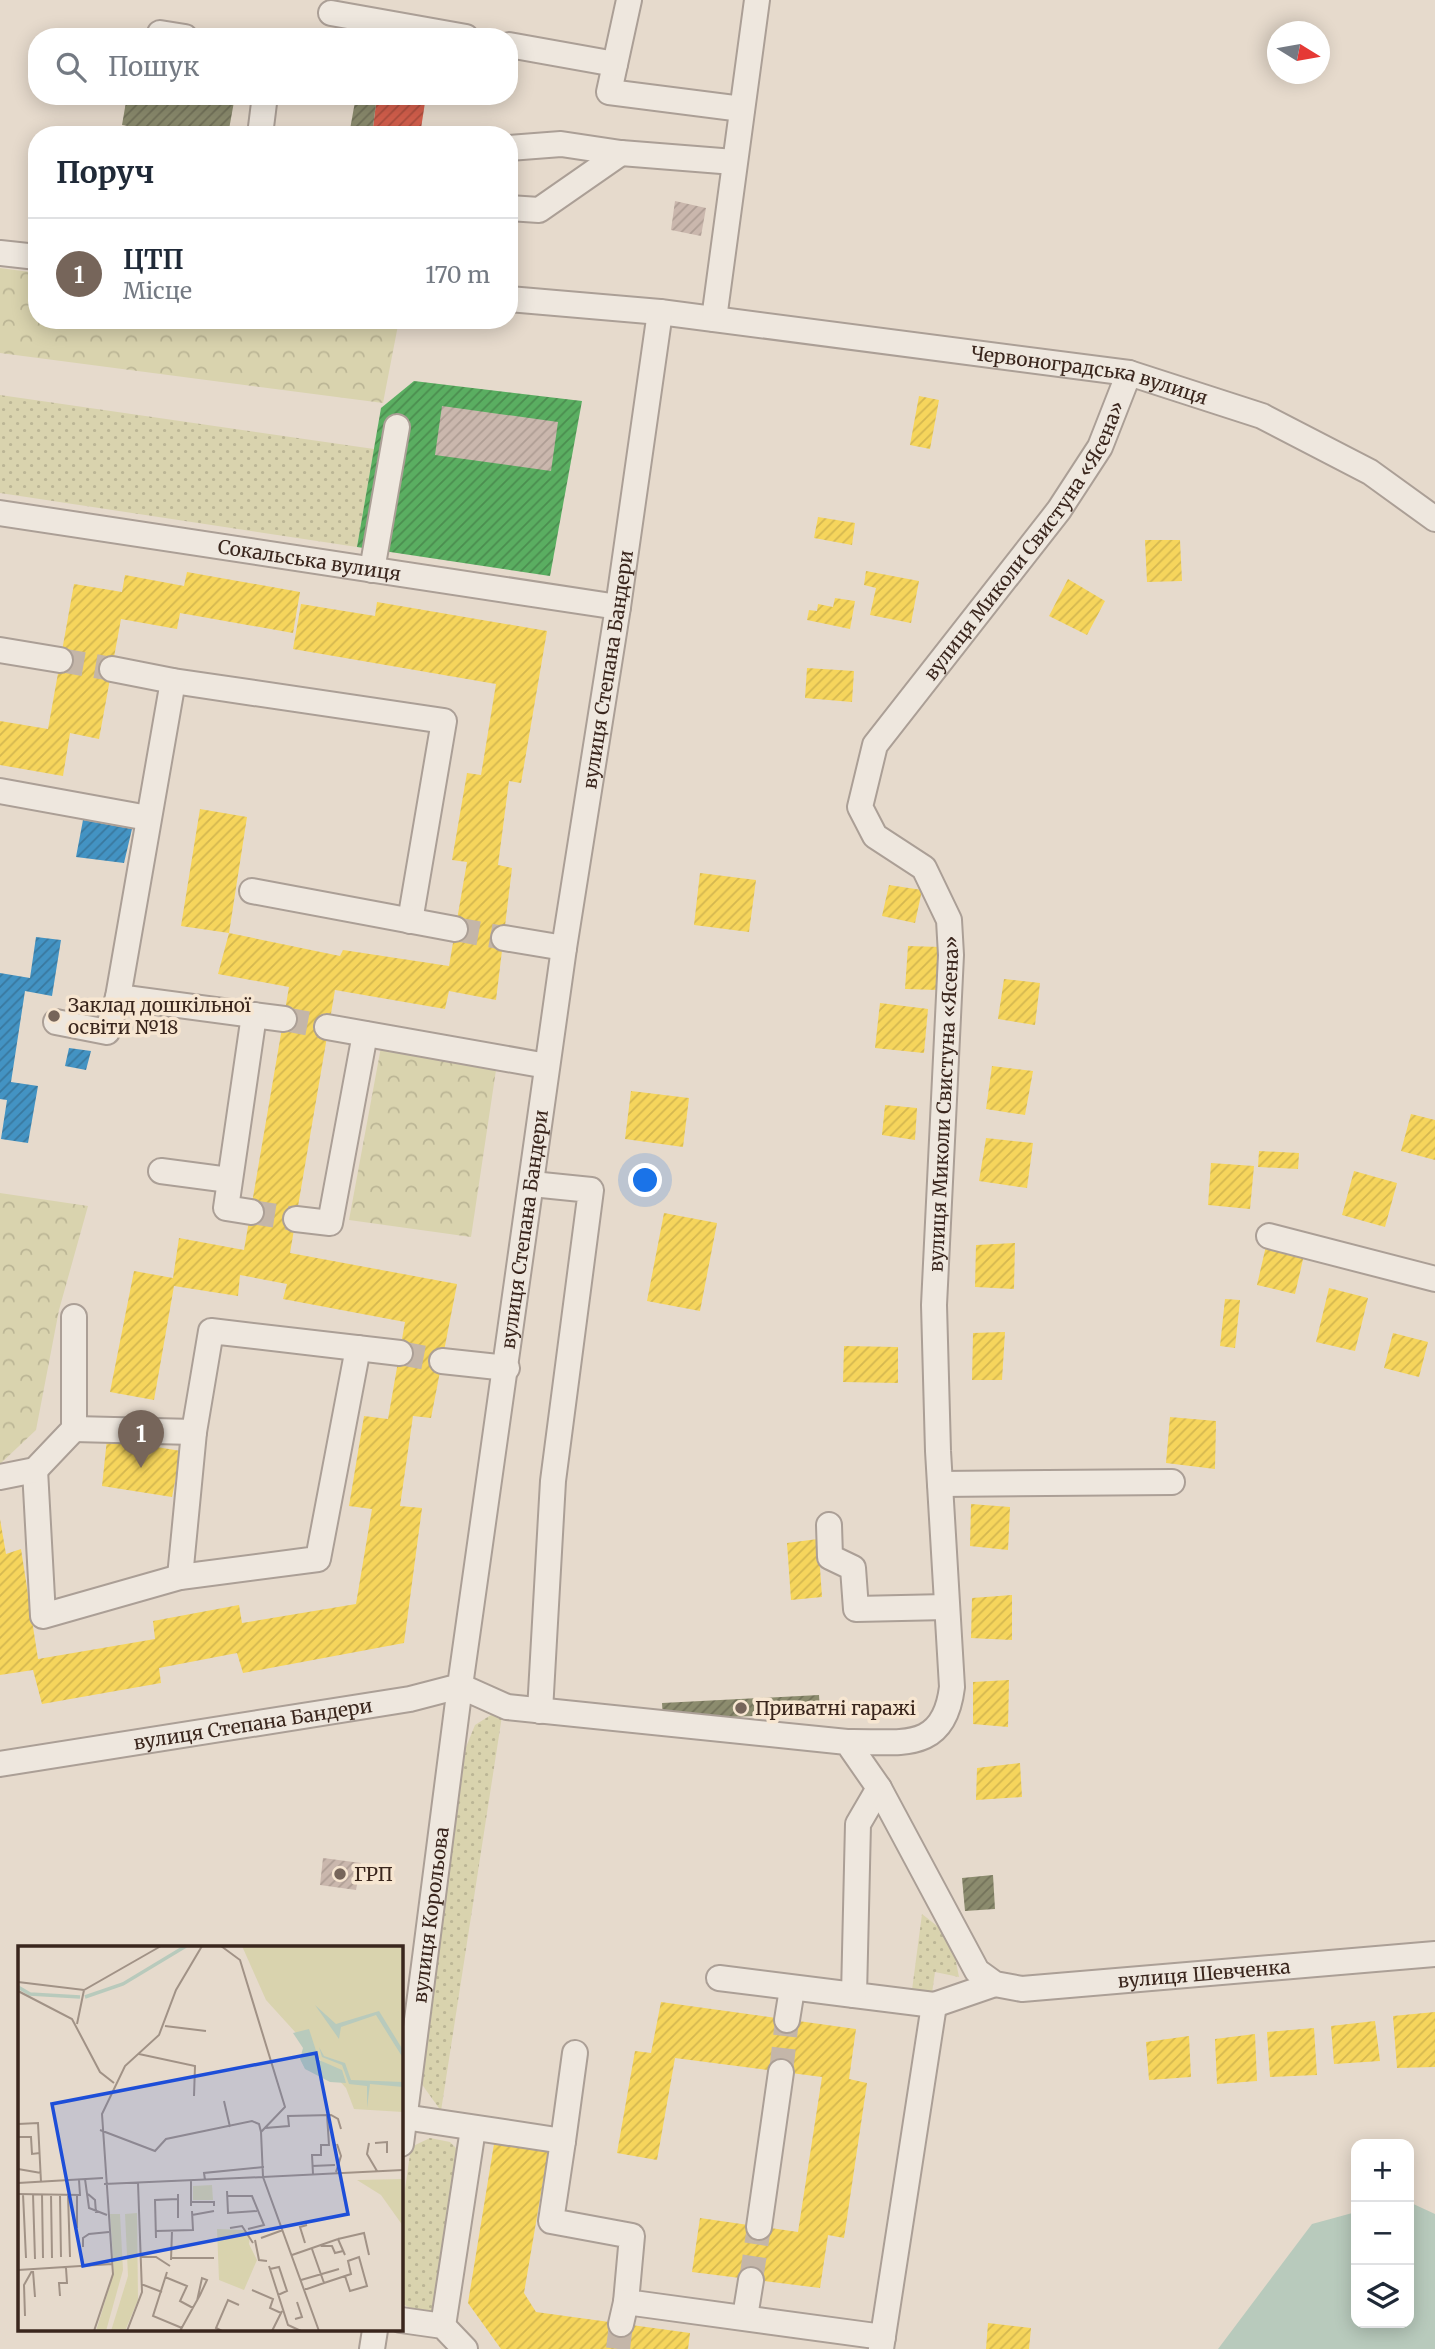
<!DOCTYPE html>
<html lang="uk">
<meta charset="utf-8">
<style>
:root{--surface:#fff;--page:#f2f2f3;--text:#1f2937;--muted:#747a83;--line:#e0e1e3;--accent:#76655a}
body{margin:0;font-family:Merriweather,serif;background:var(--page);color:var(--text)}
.controls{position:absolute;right:21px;bottom:21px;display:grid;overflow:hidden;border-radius:14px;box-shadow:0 4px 18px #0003}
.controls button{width:63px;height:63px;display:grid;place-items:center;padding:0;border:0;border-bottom:2px solid var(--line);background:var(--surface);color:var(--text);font:35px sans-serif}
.compass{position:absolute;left:1267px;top:21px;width:63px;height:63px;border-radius:50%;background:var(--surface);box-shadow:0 4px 18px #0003;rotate:101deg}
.you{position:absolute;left:646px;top:1181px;width:24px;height:24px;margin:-18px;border:5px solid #fff;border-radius:50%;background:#1a73e8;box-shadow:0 0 0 10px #1a73e833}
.badge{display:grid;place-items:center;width:46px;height:46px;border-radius:50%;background:var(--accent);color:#fff;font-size:23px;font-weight:700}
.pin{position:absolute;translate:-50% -58px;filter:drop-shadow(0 2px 4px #0008)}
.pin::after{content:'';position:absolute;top:37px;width:24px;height:21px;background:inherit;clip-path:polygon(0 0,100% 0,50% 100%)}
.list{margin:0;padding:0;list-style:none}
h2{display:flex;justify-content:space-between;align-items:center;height:91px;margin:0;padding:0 28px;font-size:30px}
h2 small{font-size:23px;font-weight:400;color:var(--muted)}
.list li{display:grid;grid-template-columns:46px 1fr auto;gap:21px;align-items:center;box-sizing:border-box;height:112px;padding:0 28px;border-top:2px solid var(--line)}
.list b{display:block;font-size:26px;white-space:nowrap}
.list p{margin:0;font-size:23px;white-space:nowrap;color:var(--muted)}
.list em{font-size:23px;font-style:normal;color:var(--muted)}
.icon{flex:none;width:38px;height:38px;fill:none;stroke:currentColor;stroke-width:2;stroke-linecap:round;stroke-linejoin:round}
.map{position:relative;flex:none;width:1435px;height:2349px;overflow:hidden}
.search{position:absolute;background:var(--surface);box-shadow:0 4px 18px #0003;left:28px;top:28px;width:490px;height:77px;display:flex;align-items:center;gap:18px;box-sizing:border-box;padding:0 24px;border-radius:28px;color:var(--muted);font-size:26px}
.panel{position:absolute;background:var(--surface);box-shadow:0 4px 18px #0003;left:28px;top:126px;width:490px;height:203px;border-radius:28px}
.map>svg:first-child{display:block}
.grass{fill:url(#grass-dots)}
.park{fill:url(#park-crowns)}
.water{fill:#b8cabc}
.homes{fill:url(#homes-hatch)}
.shops{fill:url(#shops-hatch)}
.schools{fill:url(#schools-hatch)}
.public{fill:url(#public-hatch)}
.industry{fill:url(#industry-hatch)}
.building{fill:url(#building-hatch)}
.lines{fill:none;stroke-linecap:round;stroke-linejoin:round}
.minor-tunnel{stroke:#c4b6a9;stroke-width:24;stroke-dasharray:24 12;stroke-linecap:butt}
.minor-casing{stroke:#ab9f96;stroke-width:28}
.minor{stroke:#eee7de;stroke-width:24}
.poi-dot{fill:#76655a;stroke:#f7e6d1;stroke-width:2.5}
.labels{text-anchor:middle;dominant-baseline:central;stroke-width:7;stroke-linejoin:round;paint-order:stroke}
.street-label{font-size:19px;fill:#3a261d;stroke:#f7e6d1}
.poi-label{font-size:19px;fill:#3a261d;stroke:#f7e6d1;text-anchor:start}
.inset-river{fill:none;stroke:#b8cabc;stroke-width:3.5}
.inset-road{fill:none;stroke:#a19286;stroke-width:2}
.view{fill:#1d4ed8;fill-opacity:0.15;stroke:#1d4ed8;stroke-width:3.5}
.inset-edge{fill:none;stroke:#3a261d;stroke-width:3.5}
</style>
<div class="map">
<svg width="1435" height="2349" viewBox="0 0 1435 2349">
<defs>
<pattern id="grass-dots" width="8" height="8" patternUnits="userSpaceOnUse" patternTransform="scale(1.75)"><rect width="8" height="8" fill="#d9d3ae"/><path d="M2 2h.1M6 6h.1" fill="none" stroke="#bbb595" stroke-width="1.8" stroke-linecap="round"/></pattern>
<pattern id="park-crowns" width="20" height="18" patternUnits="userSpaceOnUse" patternTransform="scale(1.75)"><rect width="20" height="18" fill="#d9d3ae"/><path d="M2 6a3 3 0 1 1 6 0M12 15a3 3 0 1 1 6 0" fill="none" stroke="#bbb595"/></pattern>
<pattern id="homes-hatch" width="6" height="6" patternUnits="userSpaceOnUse" patternTransform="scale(1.75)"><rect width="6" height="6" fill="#f6d55c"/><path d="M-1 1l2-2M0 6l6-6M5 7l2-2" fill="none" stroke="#d4b750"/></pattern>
<pattern id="shops-hatch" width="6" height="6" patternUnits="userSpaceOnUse" patternTransform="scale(1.75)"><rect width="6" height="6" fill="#d6604d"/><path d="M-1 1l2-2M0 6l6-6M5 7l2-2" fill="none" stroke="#af4f3f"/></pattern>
<pattern id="schools-hatch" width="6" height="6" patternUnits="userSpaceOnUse" patternTransform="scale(1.75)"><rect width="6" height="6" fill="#4393c3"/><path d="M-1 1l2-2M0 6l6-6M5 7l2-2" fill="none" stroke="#39789e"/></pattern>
<pattern id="public-hatch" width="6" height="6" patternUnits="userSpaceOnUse" patternTransform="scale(1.75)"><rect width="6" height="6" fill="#5aae61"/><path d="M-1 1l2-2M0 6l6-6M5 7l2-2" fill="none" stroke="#4b8d4f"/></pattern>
<pattern id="industry-hatch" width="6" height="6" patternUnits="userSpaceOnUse" patternTransform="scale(1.75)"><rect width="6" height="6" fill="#8c8c6e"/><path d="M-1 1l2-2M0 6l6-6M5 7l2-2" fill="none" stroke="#73725a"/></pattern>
<pattern id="building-hatch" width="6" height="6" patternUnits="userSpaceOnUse" patternTransform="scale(1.75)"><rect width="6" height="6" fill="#cab7ad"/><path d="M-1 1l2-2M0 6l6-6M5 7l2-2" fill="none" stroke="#ae9d94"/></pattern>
</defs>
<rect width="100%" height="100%" fill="#e6dacc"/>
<path class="grass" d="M 0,395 L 374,449 L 357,547 L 0,493 Z
M 491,1715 L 502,1716 L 441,2111 L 421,2083 L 466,1747 L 475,1725 Z
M 922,1914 L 951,1937 L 959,1977 L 935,1972 L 932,1993 L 912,1990 Z
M 430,2138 L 450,2142 L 459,2151 L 436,2313 L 421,2314 L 401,2303 L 401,2217 L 411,2147 Z"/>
<path class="park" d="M 0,268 L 37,273 L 37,320 L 399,320 L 383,403 L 0,353 Z
M 381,1047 L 496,1070 L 471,1237 L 349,1220 Z
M 0,1193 L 88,1206 L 59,1310 L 36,1430 L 0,1464 Z"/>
<path class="water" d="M 1409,2202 L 1435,2214 L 1435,2349 L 1218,2349 L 1312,2224 L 1356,2212 L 1356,2323 L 1409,2323 Z"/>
<path class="homes" d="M 919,396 L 939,400 L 930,449 L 910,445 Z
M 818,517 L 855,523 L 852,545 L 814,538 Z
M 1145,540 L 1180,540 L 1182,581 L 1147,582 Z
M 866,571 L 919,581 L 911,623 L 870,615 L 876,588 L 864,585 Z
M 187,572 L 300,592 L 293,633 L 180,613 L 177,629 L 121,619 L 99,739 L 70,733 L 63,776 L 0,765 L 0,721 L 48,729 L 74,584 L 122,592 L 125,575 L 184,586 Z
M 1068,579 L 1105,601 L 1087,635 L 1049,616 Z
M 835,598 L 855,601 L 850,629 L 807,620 L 809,610 L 817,611 L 818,604 L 833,607 Z
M 377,602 L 547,631 L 521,783 L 509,781 L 498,865 L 512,868 L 496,1000 L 449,991 L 445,1009 L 335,990 L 290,1253 L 457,1284 L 431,1418 L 413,1416 L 400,1506 L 422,1508 L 404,1643 L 243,1673 L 237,1653 L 159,1668 L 161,1683 L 42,1704 L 33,1670 L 0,1675 L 0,1519 L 6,1554 L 21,1549 L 38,1659 L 155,1639 L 153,1621 L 239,1605 L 242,1623 L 356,1604 L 372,1509 L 349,1506 L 364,1416 L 388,1419 L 405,1322 L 283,1299 L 287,1284 L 240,1275 L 238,1296 L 174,1286 L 154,1400 L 110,1392 L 134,1271 L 173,1278 L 179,1238 L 244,1250 L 289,987 L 218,974 L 229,933 L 340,956 L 343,950 L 449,966 L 467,862 L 452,860 L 467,773 L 481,775 L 496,684 L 293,649 L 301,604 L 375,616 Z
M 807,668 L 854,671 L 852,702 L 805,698 Z
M 200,809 L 247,817 L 229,933 L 181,926 Z
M 700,873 L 756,880 L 749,932 L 694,925 Z
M 889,885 L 922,890 L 915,923 L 882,916 Z
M 908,946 L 941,947 L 938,990 L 905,989 Z
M 1004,979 L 1040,983 L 1035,1025 L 998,1019 Z
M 880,1003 L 928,1009 L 924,1053 L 875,1048 Z
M 992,1066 L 1033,1071 L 1025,1115 L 986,1109 Z
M 631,1091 L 689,1098 L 683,1147 L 625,1139 Z
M 885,1105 L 917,1108 L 915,1140 L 882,1135 Z
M 1411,1114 L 1435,1120 L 1435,1160 L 1401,1151 Z
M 986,1138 L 1033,1143 L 1027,1188 L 979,1181 Z
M 1259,1151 L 1299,1153 L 1298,1169 L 1258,1167 Z
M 1211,1163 L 1254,1166 L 1250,1209 L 1208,1205 Z
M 1354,1171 L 1397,1183 L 1385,1227 L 1342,1215 Z
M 664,1213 L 717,1223 L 700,1311 L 647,1301 Z
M 1015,1243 L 1014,1289 L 975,1287 L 976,1245 Z
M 1266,1246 L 1304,1255 L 1295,1294 L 1257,1285 Z
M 1329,1288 L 1368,1298 L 1355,1351 L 1316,1342 Z
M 1225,1299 L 1240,1300 L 1235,1348 L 1220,1346 Z
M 1005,1332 L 1002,1380 L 972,1380 L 973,1333 Z
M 1393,1333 L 1428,1342 L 1419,1377 L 1384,1368 Z
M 844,1346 L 898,1347 L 898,1383 L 843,1382 Z
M 1170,1417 L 1216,1421 L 1215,1469 L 1166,1463 Z
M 107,1439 L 181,1451 L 172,1497 L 102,1486 Z
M 971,1504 L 1010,1507 L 1008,1550 L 970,1546 Z
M 818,1539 L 822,1597 L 791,1600 L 787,1543 Z
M 1012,1595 L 1012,1640 L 971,1638 L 972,1598 Z
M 1009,1680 L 1008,1727 L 973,1724 L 973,1682 Z
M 1020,1763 L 1022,1797 L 976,1800 L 977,1768 Z
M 661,2002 L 856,2029 L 849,2079 L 867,2083 L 844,2238 L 828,2235 L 820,2288 L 692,2272 L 700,2218 L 798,2232 L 822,2077 L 675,2058 L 657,2160 L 617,2153 L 635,2051 L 651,2053 Z
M 1435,2012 L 1435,2067 L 1397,2068 L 1393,2016 Z
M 1375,2021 L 1380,2061 L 1334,2064 L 1331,2026 Z
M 1314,2028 L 1317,2075 L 1270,2077 L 1267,2032 Z
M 1255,2034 L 1257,2081 L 1217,2084 L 1215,2039 Z
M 1189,2036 L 1191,2077 L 1149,2080 L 1146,2042 Z
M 494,2144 L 548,2152 L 524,2293 L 536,2312 L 690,2333 L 688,2349 L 501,2349 L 468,2303 Z
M 988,2323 L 1031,2328 L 1029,2349 L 986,2349 Z"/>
<path class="shops" d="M 377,96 L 426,96 L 420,135 L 372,135 Z"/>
<path class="schools" d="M 83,820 L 132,829 L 124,863 L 76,857 Z
M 36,937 L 61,940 L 52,996 L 25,991 L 11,1082 L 38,1086 L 28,1143 L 1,1139 L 7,1100 L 0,1099 L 0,973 L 30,978 Z
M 69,1048 L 91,1051 L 86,1070 L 65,1066 Z"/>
<path class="public" d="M 414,381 L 582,401 L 550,576 L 357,547 L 381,408 Z"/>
<path class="industry" d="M 127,96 L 235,96 L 228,135 L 175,135 L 122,125 Z
M 356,96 L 377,96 L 372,135 L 349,135 Z
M 819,1695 L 820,1713 L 663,1720 L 662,1703 Z
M 993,1875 L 995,1909 L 965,1911 L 962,1878 Z"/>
<path class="building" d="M 675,201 L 706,208 L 701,236 L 671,230 Z
M 442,406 L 558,422 L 551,471 L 435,455 Z
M 323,1858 L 361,1863 L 356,1890 L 320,1885 Z"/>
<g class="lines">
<path class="minor-tunnel" d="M 60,660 L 112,669
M 455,929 L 504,938
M 284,1019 L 327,1027
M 251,1212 L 296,1219
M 400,1353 L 442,1361
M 781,2072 L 787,2020
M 751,2280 L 759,2227
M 618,2349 L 621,2324"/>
<defs>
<g id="minor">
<path d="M 629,0 L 609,92 L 742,109"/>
<path d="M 331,13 L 466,37"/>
<path d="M 160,33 L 185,37"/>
<path d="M 509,45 L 615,64"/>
<path d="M 260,135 L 264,103 L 261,96"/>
<path d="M 509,148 L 561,144 L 621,153 L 734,162"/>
<path d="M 509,208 L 539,210 L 621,153"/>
<path d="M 0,253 L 37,257"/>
<path id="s1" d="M 509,299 L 660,312 L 1129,373 L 1262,416 L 1370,472 L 1435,519"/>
<path d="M 714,319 L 757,0"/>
<path id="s2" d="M 0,513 L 618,607"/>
<path d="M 372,570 L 397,427"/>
<path d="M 0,650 L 60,660"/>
<path d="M 112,669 L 173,681 L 444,721 L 410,921"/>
<path d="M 173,681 L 118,997 L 284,1019"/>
<path d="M 0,791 L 148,818"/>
<path d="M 252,891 L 455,929"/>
<path d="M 504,938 L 564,948"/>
<path d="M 56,1022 L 107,1032 L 118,997"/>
<path d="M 327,1027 L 547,1066"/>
<path d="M 161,1171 L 229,1180"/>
<path d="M 532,1184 L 591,1190 L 553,1481 L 540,1711"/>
<path d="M 251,1212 L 226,1208 L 254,1015"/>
<path d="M 296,1219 L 330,1223 L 365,1034"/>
<path d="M 1269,1236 L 1435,1279"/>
<path d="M 442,1361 L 507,1368"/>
<path d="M 74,1429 L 194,1432"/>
<path d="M 35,1470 L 43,1616 L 180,1577 L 318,1559 L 358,1348"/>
<path d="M 0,1477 L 35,1470 L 74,1429 L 74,1317"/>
<path d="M 940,1484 L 1172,1482"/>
<path d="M 829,1525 L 830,1557 L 853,1568 L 856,1609 L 947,1607"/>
<path d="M 180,1577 L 194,1432 L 211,1331 L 400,1353"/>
<path id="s3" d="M 847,1742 C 900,1741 944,1754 952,1687 L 938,1451 L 934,1305 L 951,955 L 949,920 L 924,868 L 875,836 L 860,807 L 875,745 L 1059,510 L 1100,447 L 1129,373"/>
<path id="s4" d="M 0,1764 L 410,1699 L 460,1686 L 564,948 L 618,607 L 660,312"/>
<path d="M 879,1788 L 858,1824 L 854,1995 L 934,2005 L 881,2349"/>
<path d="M 719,1978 L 854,1995"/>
<path d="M 934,2005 L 995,1984"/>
<path d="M 787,2020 L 792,1989"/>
<path d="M 404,2117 L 563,2141 L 551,2221 L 632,2236 L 626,2302 L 883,2337"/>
<path d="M 563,2141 L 575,2053"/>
<path id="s5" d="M 401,2144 L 460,1686 L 507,1707 L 847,1742 L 879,1788 L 977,1971 L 995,1984 L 1022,1989 L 1435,1954"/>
<path d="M 759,2227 L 781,2072"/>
<path d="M 745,2317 L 751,2280"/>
<path d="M 401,2320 L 443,2326 L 465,2349"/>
<path d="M 621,2324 L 626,2302"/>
<path d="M 443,2326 L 473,2129"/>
<path d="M 372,2349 L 375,2330"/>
</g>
</defs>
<use href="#minor" class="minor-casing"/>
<use href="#minor" class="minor"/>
</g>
<g class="poi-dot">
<circle cx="54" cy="1016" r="7"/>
<circle cx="741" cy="1708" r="7"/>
<circle cx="340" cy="1874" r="7"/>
</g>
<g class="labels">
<g class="street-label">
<text stroke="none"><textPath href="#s1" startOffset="586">Червоноградська вулиця</textPath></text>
<text stroke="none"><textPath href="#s3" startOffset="1372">вулиця Миколи Свистуна «Ясена»</textPath></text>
<text stroke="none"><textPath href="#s2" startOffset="313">Сокальська вулиця</textPath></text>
<text stroke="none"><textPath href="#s4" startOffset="1494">вулиця Степана Бандери</textPath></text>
<text stroke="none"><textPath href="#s3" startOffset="721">вулиця Миколи Свистуна «Ясена»</textPath></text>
<text stroke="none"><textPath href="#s4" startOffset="928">вулиця Степана Бандери</textPath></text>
<text stroke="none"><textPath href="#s4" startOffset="256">вулиця Степана Бандери</textPath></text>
<text stroke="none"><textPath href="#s5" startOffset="231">вулиця Корольова</textPath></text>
<text stroke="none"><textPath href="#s5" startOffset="1351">вулиця Шевченка</textPath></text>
</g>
<g class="poi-label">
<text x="68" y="1005">Заклад дошкільної<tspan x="68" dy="22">освіти №18</tspan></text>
<text x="755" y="1708">Приватні гаражі</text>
<text x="354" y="1874">ГРП</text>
</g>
</g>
<g transform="translate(18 1946)">
<rect width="385" height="385" fill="#e6dacc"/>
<path d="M 119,267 L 120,354 L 107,385 L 93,385 L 110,330 L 107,268 Z" fill="#d9d3ae"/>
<path d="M 224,0 L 385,0 L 385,166 L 336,163 L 328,142 L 248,54 ZM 385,233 L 385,280 L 363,249 L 339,234 Z" fill="#d9d3ae"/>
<path d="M 194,239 L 195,254 L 175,254 L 175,240 ZM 92,268 L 102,268 L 105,324 L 88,385 L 78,385 L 96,326 ZM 199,283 L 225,284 L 232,289 L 231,298 L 239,314 L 226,344 L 201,334 Z" fill="#d9d3ae"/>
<path d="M 297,59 L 318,78 L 361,65 L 385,104 L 385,112 L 358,69 L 323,81 L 321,93 ZM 291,83 L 301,114 L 324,124 L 328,137 L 312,136 L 287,123 L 282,113 L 285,102 L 275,87 ZM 301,101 L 306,110 L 327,117 L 333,134 L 385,136 L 385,141 L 352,138 L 349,162 L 349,140 L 331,138 L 324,119 L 304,111 Z" fill="#b8cabc"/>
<path class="inset-river" d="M 0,41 L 12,48 L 62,51M 67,51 L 105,38 L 168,0"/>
<path class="inset-road" d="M 203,0 L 222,14 L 267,161 L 243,186 L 245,231 L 385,224M 0,36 L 66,44 L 143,0M 0,45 L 54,73 L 82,126 L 96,137M 59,78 L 66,44M 147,80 L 188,85M 121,108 L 177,120 L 176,150M 206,155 L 212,181M 0,178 L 20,177 L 23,236M 247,182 L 271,180 L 270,170 L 313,169 L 320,173 L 323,183M 82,184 L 137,205 L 148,193 L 234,175 L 241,178 L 243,186M 0,191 L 13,191 L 14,208 L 22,207M 351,197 L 349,208 L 359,225M 357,197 L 369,196 L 369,207M 294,220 L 317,219M 0,223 L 23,227M 318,226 L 323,210 L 319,198M 295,228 L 294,209 L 303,209 L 303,199 L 311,199 L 309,169M 67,233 L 71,262 L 89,269M 187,234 L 186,227 L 246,221M 173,235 L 173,260M 0,237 L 85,232M 86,238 L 245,231 L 301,385M 209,245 L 210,267 L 239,265M 0,248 L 62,249 L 61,234M 5,248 L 8,312M 15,248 L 17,313M 24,248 L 25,312M 33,248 L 34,312M 70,248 L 77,254 L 78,267M 160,248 L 160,272M 42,249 L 43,311M 50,249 L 52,311M 59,249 L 59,282M 209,250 L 234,250 L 246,279 L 230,283M 173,256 L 196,256 L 196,260M 174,269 L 196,265M 212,282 L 224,280 L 235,297M 138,285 L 175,284 L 174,265M 138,292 L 137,254 L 160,253M 243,292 L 265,284M 320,293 L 346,287 L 351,309M 237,294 L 241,314 L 249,315M 287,297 L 282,281 L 289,279M 303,300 L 314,300 L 317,307 L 325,305M 65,301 L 65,292 L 71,288 L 91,286M 294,303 L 306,337M 274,309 L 320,293 L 327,309M 123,311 L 138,311 L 152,320M 154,312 L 196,312M 153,314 L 154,285M 251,320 L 270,379 L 283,385M 252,323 L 261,321 L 269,345 L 260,349M 0,324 L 94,318M 15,325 L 17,351M 149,326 L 135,370 L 164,382M 147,331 L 169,340 L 162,355 L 175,362M 283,334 L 321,323M 123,338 L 144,346M 287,343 L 289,343 L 306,337 L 333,328 L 330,315 L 341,311 L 349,340 L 332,345 L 327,330M 234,344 L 255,353 L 252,362 L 263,367M 42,350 L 41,337 L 49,337 L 48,322M 7,370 L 6,339 L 15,323M 277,373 L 284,371 L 279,356M 76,385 L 95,328 L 84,168 L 107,120 L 141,89 L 158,44 L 184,0M 109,385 L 124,346 L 120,237M 162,385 L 182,349 L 189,334 L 184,332 L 179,355M 204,385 L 198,382 L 210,354 L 221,359M 254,385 L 264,365"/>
<path class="view" d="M 298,107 L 330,268 L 65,320 L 34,158 Z"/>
<rect width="385" height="385" class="inset-edge"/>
</g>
</svg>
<div class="controls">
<button>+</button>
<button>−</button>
<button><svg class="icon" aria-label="layers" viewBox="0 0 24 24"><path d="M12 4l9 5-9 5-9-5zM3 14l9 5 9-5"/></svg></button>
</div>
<svg class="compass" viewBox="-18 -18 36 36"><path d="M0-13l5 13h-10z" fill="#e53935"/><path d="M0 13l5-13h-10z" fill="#747a83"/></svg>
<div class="you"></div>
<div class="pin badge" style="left:141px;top:1468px">1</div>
<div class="search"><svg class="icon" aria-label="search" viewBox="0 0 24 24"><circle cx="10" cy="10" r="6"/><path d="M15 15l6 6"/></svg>Пошук</div>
<section class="panel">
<h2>Поруч<small></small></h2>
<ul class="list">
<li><span class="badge">1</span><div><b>ЦТП</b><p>Місце</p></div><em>170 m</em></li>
</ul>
</section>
</div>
